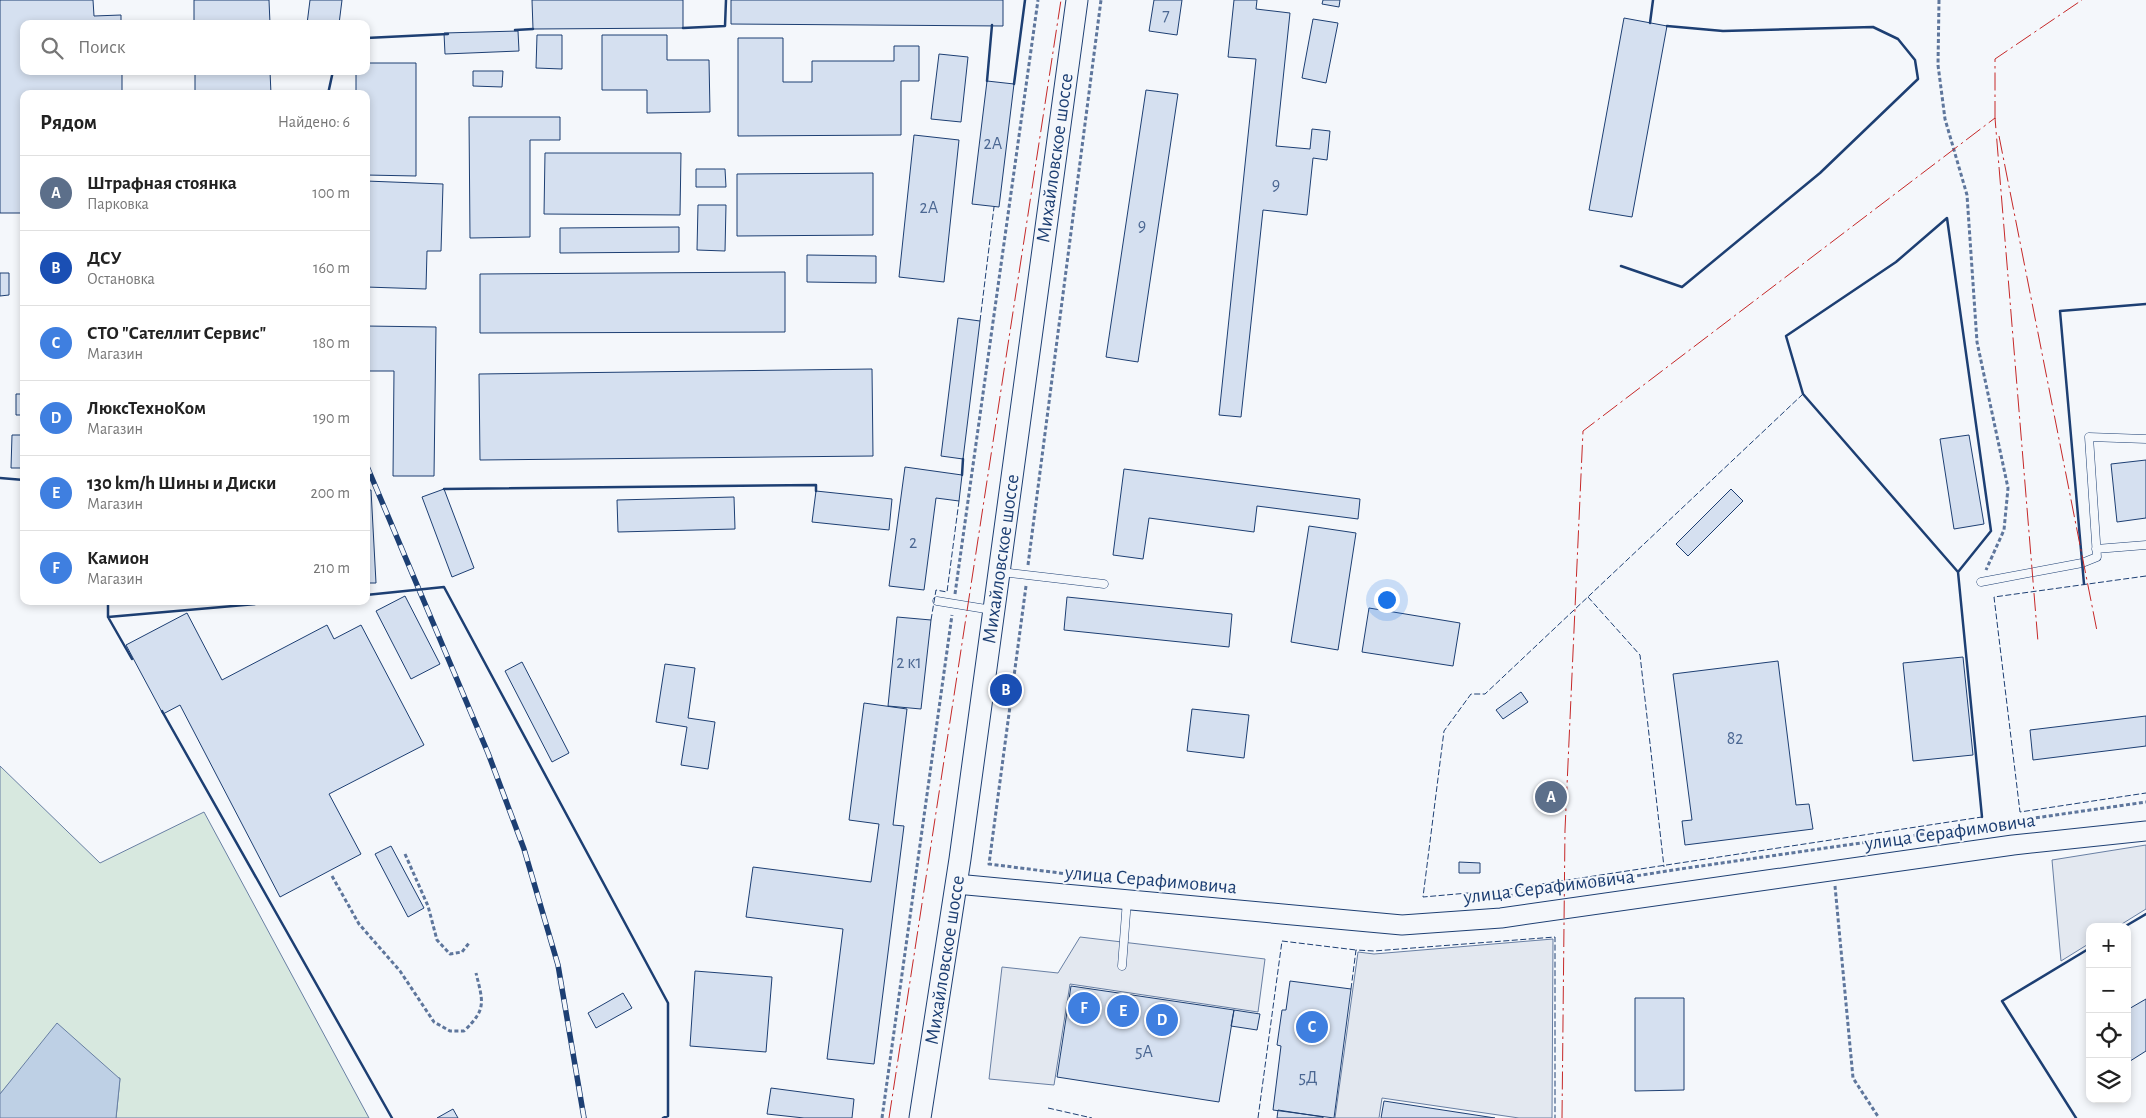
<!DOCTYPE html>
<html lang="ru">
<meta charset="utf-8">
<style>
:root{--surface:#fff;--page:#f2f2f2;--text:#222;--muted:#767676;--line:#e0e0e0;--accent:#0f766e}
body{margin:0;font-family:"Alegreya Sans",sans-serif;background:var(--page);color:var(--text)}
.controls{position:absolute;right:15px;bottom:15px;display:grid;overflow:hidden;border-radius:10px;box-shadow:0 2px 8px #0003}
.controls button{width:45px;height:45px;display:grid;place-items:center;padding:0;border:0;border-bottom:1px solid var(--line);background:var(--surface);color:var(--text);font:25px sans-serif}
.you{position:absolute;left:1386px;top:599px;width:18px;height:18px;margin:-12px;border:4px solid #fff;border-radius:50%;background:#1a73e8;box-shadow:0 0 0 8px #1a73e833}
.badge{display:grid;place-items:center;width:32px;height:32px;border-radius:50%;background:var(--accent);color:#fff;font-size:16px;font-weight:700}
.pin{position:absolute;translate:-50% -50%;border:2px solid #fff;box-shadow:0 1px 5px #0006}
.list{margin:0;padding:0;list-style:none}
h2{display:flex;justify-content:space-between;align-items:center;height:65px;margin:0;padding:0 20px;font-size:21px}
h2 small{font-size:16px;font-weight:400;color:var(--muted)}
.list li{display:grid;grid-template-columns:32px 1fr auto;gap:15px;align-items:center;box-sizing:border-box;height:75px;padding:0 20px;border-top:1px solid var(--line)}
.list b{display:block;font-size:19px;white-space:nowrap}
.list p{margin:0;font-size:16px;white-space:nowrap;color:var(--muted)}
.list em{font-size:16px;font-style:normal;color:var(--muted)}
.icon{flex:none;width:28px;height:28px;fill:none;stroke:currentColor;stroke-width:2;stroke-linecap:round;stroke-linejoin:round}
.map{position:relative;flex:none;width:2146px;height:1118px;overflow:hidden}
.search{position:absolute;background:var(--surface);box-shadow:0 2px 8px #0003;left:20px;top:20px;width:350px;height:55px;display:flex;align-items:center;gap:12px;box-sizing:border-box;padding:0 18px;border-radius:10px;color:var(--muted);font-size:19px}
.panel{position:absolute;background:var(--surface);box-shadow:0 2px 8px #0003;left:20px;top:90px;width:350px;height:515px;border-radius:10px}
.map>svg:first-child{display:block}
.green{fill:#d7e8df;stroke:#687fa3}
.parking{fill:#e3e8f0;stroke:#687fa3}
.water{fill:#bed0e5;stroke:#687fa3}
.building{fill:#d5e0f0;stroke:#1d3f73}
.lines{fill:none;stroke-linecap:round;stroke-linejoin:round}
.service-casing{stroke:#1d3f73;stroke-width:9}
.tertiary-casing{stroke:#1d3f73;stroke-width:21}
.secondary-casing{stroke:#1d3f73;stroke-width:23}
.path{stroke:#5e769c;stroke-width:3;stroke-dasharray:4 2.5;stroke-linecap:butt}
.service{stroke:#f4f7fb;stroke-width:8}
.tertiary{stroke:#f4f7fb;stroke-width:19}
.secondary{stroke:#f4f7fb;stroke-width:21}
.rail-casing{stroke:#1d3f73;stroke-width:5.5}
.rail{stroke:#f4f7fb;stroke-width:4;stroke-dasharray:11;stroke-linecap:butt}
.fence{stroke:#1d3f73;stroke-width:1;stroke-dasharray:6 2.5;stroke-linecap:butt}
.wall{stroke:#1d3f73;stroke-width:2.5}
.power{stroke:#c62828;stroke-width:1;stroke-dasharray:18 4 2.5 4;stroke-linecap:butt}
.labels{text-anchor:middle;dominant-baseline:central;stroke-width:4;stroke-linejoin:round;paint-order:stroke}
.number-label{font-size:18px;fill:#4b6792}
.street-label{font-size:20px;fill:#1d3f73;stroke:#f4f7fb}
</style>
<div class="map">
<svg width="2146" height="1118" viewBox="0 0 2146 1118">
<rect width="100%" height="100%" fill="#f4f7fb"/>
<path class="green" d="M 0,766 L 100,863 L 204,812 L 369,1118 L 116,1118 L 120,1078 L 22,1068 L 0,1094 Z"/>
<path class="parking" d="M 2146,845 L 2146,909 L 2117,927 L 2090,927 L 2090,943 L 2061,961 L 2052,860 Z
M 1080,937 L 1265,959 L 1258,1012 L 1070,984 L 1054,1085 L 989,1079 L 1002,967 L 1058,973 Z
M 1553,939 L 1552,1118 L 1519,1118 L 1382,1098 L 1379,1118 L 1335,1118 L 1358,952 L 1374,954 Z"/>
<path class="water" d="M 57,1023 L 120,1079 L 116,1118 L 0,1118 L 0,1094 Z"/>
<path class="building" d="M 0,0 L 93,0 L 94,16 L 121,15 L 121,24 L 24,24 L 24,71 L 122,71 L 122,94 L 24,94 L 24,213 L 0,213 Z
M 194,0 L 269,0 L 270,24 L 194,24 Z
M 310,0 L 342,0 L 339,24 L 307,24 Z
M 532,0 L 683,0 L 683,28 L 533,29 Z
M 731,0 L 1003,0 L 1003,26 L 731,24 Z
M 1154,0 L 1182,0 L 1177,35 L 1149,31 Z
M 1234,0 L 1257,0 L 1256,9 L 1290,13 L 1276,146 L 1310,149 L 1312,129 L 1330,131 L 1327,160 L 1313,158 L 1307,215 L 1263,210 L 1241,417 L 1219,415 L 1256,59 L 1228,57 Z
M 1323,0 L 1340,0 L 1339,7 L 1322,4 Z
M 1624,18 L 1667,26 L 1632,217 L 1589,210 Z
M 1313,19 L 1338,23 L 1326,83 L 1302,78 Z
M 518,31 L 519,51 L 445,54 L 444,33 Z
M 537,35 L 562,35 L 562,69 L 536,68 Z
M 602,35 L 667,35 L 667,60 L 709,60 L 710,112 L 647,113 L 647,90 L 602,90 Z
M 738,38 L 783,38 L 783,82 L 812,82 L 812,61 L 894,61 L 894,46 L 919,46 L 919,81 L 901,81 L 901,135 L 738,136 Z
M 939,54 L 968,57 L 961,122 L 931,119 Z
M 366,63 L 416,63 L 416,176 L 366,175 L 366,94 L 356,94 L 356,71 L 366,71 Z
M 195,71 L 270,71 L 271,94 L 195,94 Z
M 473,71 L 503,71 L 502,87 L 473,86 Z
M 987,81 L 1014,84 L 999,207 L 972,204 Z
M 1146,90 L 1178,94 L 1138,362 L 1106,357 Z
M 469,117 L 560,117 L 560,140 L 530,140 L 530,237 L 470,238 Z
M 914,135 L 959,140 L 944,282 L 899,277 Z
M 545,153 L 681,153 L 680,215 L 544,214 Z
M 696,169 L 725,169 L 726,187 L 696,187 Z
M 873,173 L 873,235 L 737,236 L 737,174 Z
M 366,181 L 443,184 L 441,251 L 427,251 L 426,289 L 366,287 Z
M 698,205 L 726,205 L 725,251 L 697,250 Z
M 679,227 L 679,252 L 560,253 L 560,228 Z
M 807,255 L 876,256 L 876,283 L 807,282 Z
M 785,272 L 785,332 L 480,333 L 480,274 Z
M 0,273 L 9,273 L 9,295 L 0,296 Z
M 958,318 L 980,321 L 963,459 L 941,456 Z
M 366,326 L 436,327 L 434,476 L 393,476 L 394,371 L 366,371 Z
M 872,369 L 873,456 L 480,460 L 479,374 Z
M 16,394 L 24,394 L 24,415 L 16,415 Z
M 12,435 L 24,435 L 24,468 L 11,468 Z
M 1969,435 L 1984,524 L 1954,529 L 1940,439 Z
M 2146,460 L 2146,518 L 2117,522 L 2111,464 Z
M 905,467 L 962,475 L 959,501 L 936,498 L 924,590 L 889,586 Z
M 1124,469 L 1360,499 L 1358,519 L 1257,506 L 1254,532 L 1149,518 L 1143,559 L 1113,555 Z
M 444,489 L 474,568 L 452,577 L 422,497 Z
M 1731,489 L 1743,501 L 1688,556 L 1676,544 Z
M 366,490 L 371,490 L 376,583 L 366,583 Z
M 816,491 L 892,499 L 889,530 L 812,522 Z
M 734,497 L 735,529 L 618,532 L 617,500 Z
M 1309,526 L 1356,533 L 1338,650 L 1291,642 Z
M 405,596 L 440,664 L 411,679 L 376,611 Z
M 1067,597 L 1232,614 L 1229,647 L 1064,630 Z
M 1369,608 L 1460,623 L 1453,666 L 1362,652 Z
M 187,613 L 222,680 L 327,625 L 334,639 L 361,625 L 424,745 L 329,794 L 361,854 L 280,897 L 180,705 L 163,714 L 126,645 Z
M 897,617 L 931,620 L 921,709 L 888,706 Z
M 1963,657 L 1973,755 L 1913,761 L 1903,663 Z
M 1778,661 L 1796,805 L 1809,804 L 1813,829 L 1685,845 L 1682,821 L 1692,820 L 1673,674 Z
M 522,662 L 569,753 L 552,762 L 505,671 Z
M 665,664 L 695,668 L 688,718 L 715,722 L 708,769 L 681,765 L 687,727 L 656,722 Z
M 1521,692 L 1528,702 L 1503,719 L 1496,710 Z
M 864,703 L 907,709 L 893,825 L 904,826 L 874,1064 L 827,1059 L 843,929 L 746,917 L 753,867 L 871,882 L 879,824 L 849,820 Z
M 1192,709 L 1249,715 L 1244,758 L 1187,751 Z
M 2146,716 L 2146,746 L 2033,760 L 2030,730 Z
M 391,846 L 424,908 L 408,917 L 375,854 Z
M 1459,862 L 1480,863 L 1480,873 L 1459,873 Z
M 695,971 L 772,977 L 766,1052 L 690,1046 Z
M 1290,981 L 1351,989 L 1334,1118 L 1273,1110 L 1281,1046 L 1277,1045 L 1282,1010 L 1286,1010 Z
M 1071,986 L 1234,1010 L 1219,1102 L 1057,1077 Z
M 623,993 L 632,1008 L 596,1028 L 588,1013 Z
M 1635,998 L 1684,998 L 1684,1090 L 1635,1091 Z
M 2146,999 L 2146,1051 L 2127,1063 L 2127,1010 Z
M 1234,1010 L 1260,1014 L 1257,1030 L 1231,1026 Z
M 771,1088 L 854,1099 L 852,1118 L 804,1118 L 767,1114 Z
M 1384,1101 L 1495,1118 L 1381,1118 Z
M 453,1109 L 458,1118 L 437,1118 Z
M 1278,1110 L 1323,1117 L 1323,1118 L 1277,1118 Z"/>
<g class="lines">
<defs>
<path id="service" d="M 2096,549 L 2146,545
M 1001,572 L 1104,584
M 1981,582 L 2082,563 L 2097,557 L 2089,437 L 2146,439
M 937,601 L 992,610
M 1122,966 L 1127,900"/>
<path id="tertiary" d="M 956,884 L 1402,925 L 1501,918 L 2013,845 L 2146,831"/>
<path id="secondary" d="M 920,1118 L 960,859 L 1077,0"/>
</defs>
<use href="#service" class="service-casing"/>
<use href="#tertiary" class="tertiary-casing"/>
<use href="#secondary" class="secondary-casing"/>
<path class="path" d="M 1939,0 L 1938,65 L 1945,119 L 1967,195 L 1977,342 L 2008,488 L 2004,530 L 1986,570
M 1028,565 L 1101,0
M 1026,586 L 989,864 L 1107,879
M 955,594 L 1038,0
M 405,854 L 428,906 L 437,940 L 450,954 L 462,952 L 469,943
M 332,876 L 359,924 L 400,971 L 434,1022 L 450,1031 L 464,1031 C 487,1009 483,1002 476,973
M 1835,886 L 1853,1078 L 1879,1118
M 1483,900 L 1680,869 L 2146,802
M 882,1118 L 952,615"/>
<use href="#service" class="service"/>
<use href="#tertiary" class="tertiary"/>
<use href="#secondary" class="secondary"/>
<defs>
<path id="rail" d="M 366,464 L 488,753 L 524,849 L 558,965 L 584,1118"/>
</defs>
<use href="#rail" class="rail-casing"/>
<use href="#rail" class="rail"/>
<path class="fence" d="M 980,321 L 994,207
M 1803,394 L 1485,694 L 1471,694 L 1444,731 L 1423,897 L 1502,890 L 1982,817
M 2146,576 L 1994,597 L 2020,812 L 2146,793
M 1588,597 L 1640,655 L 1664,867
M 931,620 L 936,590 L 947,592 L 959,501
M 1351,989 L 1356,950 L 1374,951 L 1555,937 L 1555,1118
M 1048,1108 L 1092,1118
M 1258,1118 L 1282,941 L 1356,950"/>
<path class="wall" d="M 1650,23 L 1653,0
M 683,28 L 725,26 L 726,0
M 515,30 L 533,29
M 366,38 L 448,34
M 987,81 L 992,25
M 1014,84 L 1025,0
M 328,94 L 333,71
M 1621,266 L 1682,287 L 1820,173 L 1918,79 L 1915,60 L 1898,39 L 1873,27 L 1723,31 L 1667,26
M 962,475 L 963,459
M 0,478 L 24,480
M 444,489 L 816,485 L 816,491
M 1958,572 L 1803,394 L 1786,336 L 1896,262 L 1947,218 L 1991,531 L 1958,572 L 1982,817
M 2084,584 L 2060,311 L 2146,304
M 366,595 L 444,587 L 668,1003 L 668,1116 L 663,1118
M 108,601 L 108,617
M 132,659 L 108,617 L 289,601
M 162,711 L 392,1118
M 2124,927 L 2146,914
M 2076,1118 L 2002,1001 L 2090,948"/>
<path class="power" d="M 1995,119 L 1995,59 L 2082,0
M 1999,136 L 2097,631
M 889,1118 L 1061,0
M 1562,1118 L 1565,830 L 1583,431 L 1995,118 L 2038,642"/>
</g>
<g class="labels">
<g class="number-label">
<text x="1166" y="16">7</text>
<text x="993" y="144">2А</text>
<text x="1276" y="185">9</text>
<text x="929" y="208">2А</text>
<text x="1142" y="226">9</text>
<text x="913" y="543">2</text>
<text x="909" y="663">2 к1</text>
<text x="1735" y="739">82</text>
<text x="1144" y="1052">5А</text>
<text x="1308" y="1078">5Д</text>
</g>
<g class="street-label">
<text transform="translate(1055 158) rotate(-82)">Михайловское шоссе</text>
<text transform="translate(1001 559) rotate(-82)">Михайловское шоссе</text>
<text transform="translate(1950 832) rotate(-8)">улица Серафимовича</text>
<text transform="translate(1151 880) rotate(5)">улица Серафимовича</text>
<text transform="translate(1549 887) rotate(-7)">улица Серафимовича</text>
<text transform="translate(945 960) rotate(-81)">Михайловское шоссе</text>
</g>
</g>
</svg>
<div class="controls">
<button>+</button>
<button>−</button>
<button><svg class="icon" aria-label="locate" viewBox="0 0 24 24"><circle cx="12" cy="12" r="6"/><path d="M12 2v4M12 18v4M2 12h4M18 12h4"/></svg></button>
<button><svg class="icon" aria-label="layers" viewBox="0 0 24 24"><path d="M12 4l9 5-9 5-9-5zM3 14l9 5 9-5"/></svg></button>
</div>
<div class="you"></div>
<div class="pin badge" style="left:1551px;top:797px;background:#5c6f8a">A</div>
<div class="pin badge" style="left:1006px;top:690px;background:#1a4fb4">B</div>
<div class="pin badge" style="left:1312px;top:1027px;background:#3f7fe0">C</div>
<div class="pin badge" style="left:1162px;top:1020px;background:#3f7fe0">D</div>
<div class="pin badge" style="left:1123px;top:1011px;background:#3f7fe0">E</div>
<div class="pin badge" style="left:1084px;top:1008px;background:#3f7fe0">F</div>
<div class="search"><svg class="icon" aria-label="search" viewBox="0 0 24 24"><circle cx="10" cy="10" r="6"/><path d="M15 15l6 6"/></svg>Поиск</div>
<section class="panel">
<h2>Рядом<small>Найдено: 6</small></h2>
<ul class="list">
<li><span class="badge" style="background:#5c6f8a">A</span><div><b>Штрафная стоянка</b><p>Парковка</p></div><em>100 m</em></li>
<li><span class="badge" style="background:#1a4fb4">B</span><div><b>ДСУ</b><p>Остановка</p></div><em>160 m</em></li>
<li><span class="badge" style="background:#3f7fe0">C</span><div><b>СТО &quot;Сателлит Сервис&quot;</b><p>Магазин</p></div><em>180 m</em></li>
<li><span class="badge" style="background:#3f7fe0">D</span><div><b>ЛюксТехноКом</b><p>Магазин</p></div><em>190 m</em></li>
<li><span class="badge" style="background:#3f7fe0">E</span><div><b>130 km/h Шины и Диски</b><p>Магазин</p></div><em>200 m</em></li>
<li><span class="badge" style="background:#3f7fe0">F</span><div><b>Камион</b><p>Магазин</p></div><em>210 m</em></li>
</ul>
</section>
</div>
